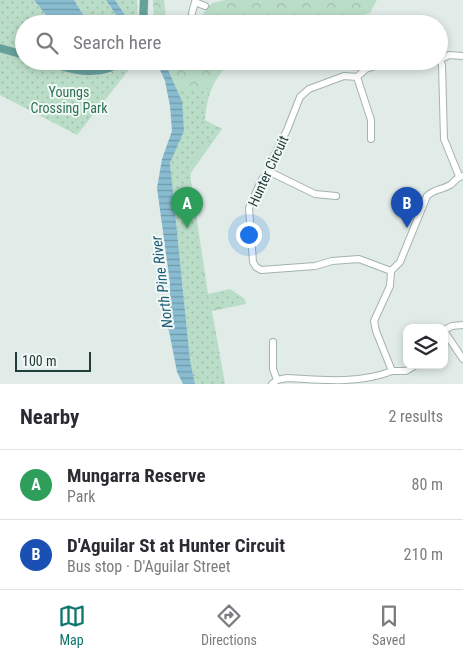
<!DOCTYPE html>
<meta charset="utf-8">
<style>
:root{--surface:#fff;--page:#f2f2f3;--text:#2b2b33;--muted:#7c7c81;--line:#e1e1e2;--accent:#0f766e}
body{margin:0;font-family:"Roboto Condensed",sans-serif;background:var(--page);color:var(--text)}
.controls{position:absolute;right:15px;bottom:15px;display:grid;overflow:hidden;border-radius:10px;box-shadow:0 2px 8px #0003}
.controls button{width:45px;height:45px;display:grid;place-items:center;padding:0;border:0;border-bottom:1px solid var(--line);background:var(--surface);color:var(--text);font:25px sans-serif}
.scale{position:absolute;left:15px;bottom:12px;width:76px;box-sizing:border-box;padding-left:5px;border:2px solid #213c38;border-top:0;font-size:14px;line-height:18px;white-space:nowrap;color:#213c38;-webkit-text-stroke:4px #f1f8f6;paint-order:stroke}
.you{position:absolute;left:248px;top:234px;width:18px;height:18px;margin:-12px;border:4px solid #fff;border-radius:50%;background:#1a73e8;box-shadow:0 0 0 8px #1a73e833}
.badge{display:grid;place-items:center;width:32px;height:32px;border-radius:50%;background:var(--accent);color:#fff;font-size:16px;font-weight:700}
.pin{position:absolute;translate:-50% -41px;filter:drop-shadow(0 1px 2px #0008)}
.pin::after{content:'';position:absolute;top:26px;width:18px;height:15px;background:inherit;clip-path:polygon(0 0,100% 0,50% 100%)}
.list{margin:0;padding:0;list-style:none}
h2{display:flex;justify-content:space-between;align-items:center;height:65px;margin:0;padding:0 20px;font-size:21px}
h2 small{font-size:16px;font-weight:400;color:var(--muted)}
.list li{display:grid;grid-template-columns:32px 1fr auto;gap:15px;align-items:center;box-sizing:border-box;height:70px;padding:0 20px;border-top:1px solid var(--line)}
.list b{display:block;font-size:19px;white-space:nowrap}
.list p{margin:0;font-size:16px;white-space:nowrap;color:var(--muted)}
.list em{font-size:16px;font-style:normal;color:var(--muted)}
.icon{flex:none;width:28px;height:28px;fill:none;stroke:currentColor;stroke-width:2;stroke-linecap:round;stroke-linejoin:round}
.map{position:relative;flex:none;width:463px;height:384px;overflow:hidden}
.search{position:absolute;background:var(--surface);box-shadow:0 2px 8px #0003;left:15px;right:15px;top:15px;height:55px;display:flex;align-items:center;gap:12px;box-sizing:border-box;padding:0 18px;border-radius:28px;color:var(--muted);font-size:19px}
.sheet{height:205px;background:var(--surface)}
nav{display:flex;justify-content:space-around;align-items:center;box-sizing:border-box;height:70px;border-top:1px solid var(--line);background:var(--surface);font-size:14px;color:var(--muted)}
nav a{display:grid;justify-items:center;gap:2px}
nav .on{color:var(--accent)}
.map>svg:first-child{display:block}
.forest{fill:url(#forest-crowns)}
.park{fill:url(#park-dots)}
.water{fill:url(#water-rules)}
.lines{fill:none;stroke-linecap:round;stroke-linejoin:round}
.minor-casing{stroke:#a4b3b0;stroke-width:8}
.major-casing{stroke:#c1c8c7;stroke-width:9}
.minor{stroke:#fff;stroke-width:6}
.major{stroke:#66a199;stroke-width:8}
.labels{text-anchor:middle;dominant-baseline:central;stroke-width:4;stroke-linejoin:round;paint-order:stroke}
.park-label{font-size:14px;fill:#2c7251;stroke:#f1f8f6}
.street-label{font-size:14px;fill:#213c38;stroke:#f1f8f6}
.water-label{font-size:15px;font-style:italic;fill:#1c5c77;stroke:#f1f8f6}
</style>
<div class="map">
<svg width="463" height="384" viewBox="0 0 463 384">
<defs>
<pattern id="forest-crowns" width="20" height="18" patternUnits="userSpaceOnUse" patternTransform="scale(1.25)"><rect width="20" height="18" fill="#baddc8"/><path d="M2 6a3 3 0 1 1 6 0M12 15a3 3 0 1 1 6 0" fill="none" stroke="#a0bfad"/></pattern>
<pattern id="park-dots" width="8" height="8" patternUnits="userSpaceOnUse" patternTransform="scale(1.25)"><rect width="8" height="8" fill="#baddc8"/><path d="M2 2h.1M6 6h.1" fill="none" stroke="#a0bfad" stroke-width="1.8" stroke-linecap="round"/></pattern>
<pattern id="water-rules" width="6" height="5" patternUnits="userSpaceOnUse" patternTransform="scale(1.25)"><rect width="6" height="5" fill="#89bcd0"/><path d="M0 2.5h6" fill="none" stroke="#709aaa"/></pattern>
</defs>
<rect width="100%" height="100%" fill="#e1ebe8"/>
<path class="forest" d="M 153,0 L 164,0 L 166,17 L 170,24 L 154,24 Z
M 225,0 L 377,0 L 370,13 L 338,24 L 195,24 L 212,3 Z
M 164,61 L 233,61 C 213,77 207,96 205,120 L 222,129 L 190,174 L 208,294 L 230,289 L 245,299 L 246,304 L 212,311 L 225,384 L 195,384 L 190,360 L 170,163 L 175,150 L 182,101 Z"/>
<path class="park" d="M 0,0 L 34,0 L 53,24 L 24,24 L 24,51 L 0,43 Z
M 74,0 L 106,0 L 122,24 C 91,24 91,26 74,0 Z
M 115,0 L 137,0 L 138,24 L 131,24 Z
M 0,52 L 24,59 L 24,61 L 30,61 C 56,69 83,80 110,73 C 119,70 124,61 133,61 L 128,71 L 77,135 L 0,95 Z
M 56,61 L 113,61 L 86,67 Z
M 209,88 L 202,121 L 217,130 L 188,168 L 206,296 L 224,292 L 238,296 L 242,303 L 209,308 L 224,384 L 197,384 L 189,340 L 171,164 L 185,131 L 179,90 Z"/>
<path class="water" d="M 34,0 L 74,0 L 86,19 L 95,24 L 53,24 Z
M 106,0 L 115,0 L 131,24 L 122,24 Z
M 156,61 L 164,61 L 182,101 L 184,131 L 170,163 L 190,360 L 195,384 L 183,384 L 177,372 L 169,331 L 165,325 L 170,305 L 170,283 L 157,188 L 162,159 L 172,131 L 170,106 L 165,81 Z"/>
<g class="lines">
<defs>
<path id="minor" d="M 192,13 L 195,2 L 205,6
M 439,59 L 442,65 L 444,139 L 459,176
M 440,60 L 449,55 L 463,56
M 390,61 L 366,69 L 357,77 L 344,76 L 309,89 L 300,97 L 287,130 L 273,158 L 270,172 L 262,179 L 249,208 L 253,262 L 256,267 L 261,270 L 315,266 L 332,261 L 359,259 L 391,271
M 357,77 L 371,120 L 371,139
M 270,172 L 315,194 L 336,196
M 444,330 L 452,326 L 463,325
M 444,331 L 463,359
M 273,342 L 273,369 L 277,380
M 392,371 L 376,331 L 374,321 L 390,286 L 391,271 L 400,262 L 427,196 C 434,189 442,190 450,185 C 455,182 456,177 463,176
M 392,371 L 406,371 L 416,365
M 272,384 L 277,380 L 287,378 C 321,380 360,384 392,371"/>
<path id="major" d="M 143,24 L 144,0
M 0,48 L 24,55
M 44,61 C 69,69 99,79 122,61"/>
</defs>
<use href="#minor" class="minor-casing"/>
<use href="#major" class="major-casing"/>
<use href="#minor" class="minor"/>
<use href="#major" class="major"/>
</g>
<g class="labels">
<g class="park-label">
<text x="69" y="92">Youngs<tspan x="69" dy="16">Crossing Park</tspan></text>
</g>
<g class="street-label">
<text transform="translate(268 171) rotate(-65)">Hunter Circuit</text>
</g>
<g class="water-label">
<text transform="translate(162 282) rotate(-97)">North Pine River</text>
</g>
</g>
</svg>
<div class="controls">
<button><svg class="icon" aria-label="layers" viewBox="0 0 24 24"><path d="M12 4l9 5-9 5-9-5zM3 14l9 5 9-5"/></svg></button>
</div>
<div class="scale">100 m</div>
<div class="you"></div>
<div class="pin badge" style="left:187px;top:228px;background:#2e9e5b">A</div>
<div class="pin badge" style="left:407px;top:228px;background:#1a4fb4">B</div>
<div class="search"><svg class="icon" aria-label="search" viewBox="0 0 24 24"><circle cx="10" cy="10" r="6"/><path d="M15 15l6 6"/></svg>Search here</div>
</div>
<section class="sheet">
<h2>Nearby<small>2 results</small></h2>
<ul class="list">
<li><span class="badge" style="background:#2e9e5b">A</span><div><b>Mungarra Reserve</b><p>Park</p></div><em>80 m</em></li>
<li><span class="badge" style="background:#1a4fb4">B</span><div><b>D'Aguilar St at Hunter Circuit</b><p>Bus stop · D'Aguilar Street</p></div><em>210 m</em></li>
</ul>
</section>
<nav>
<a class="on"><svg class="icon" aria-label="map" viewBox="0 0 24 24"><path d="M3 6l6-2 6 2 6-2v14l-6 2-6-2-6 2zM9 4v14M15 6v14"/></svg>Map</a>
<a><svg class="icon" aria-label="directions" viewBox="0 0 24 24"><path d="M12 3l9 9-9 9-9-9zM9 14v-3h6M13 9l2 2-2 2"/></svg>Directions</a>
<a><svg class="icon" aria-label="saved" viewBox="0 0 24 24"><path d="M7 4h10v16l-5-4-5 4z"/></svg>Saved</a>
</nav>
